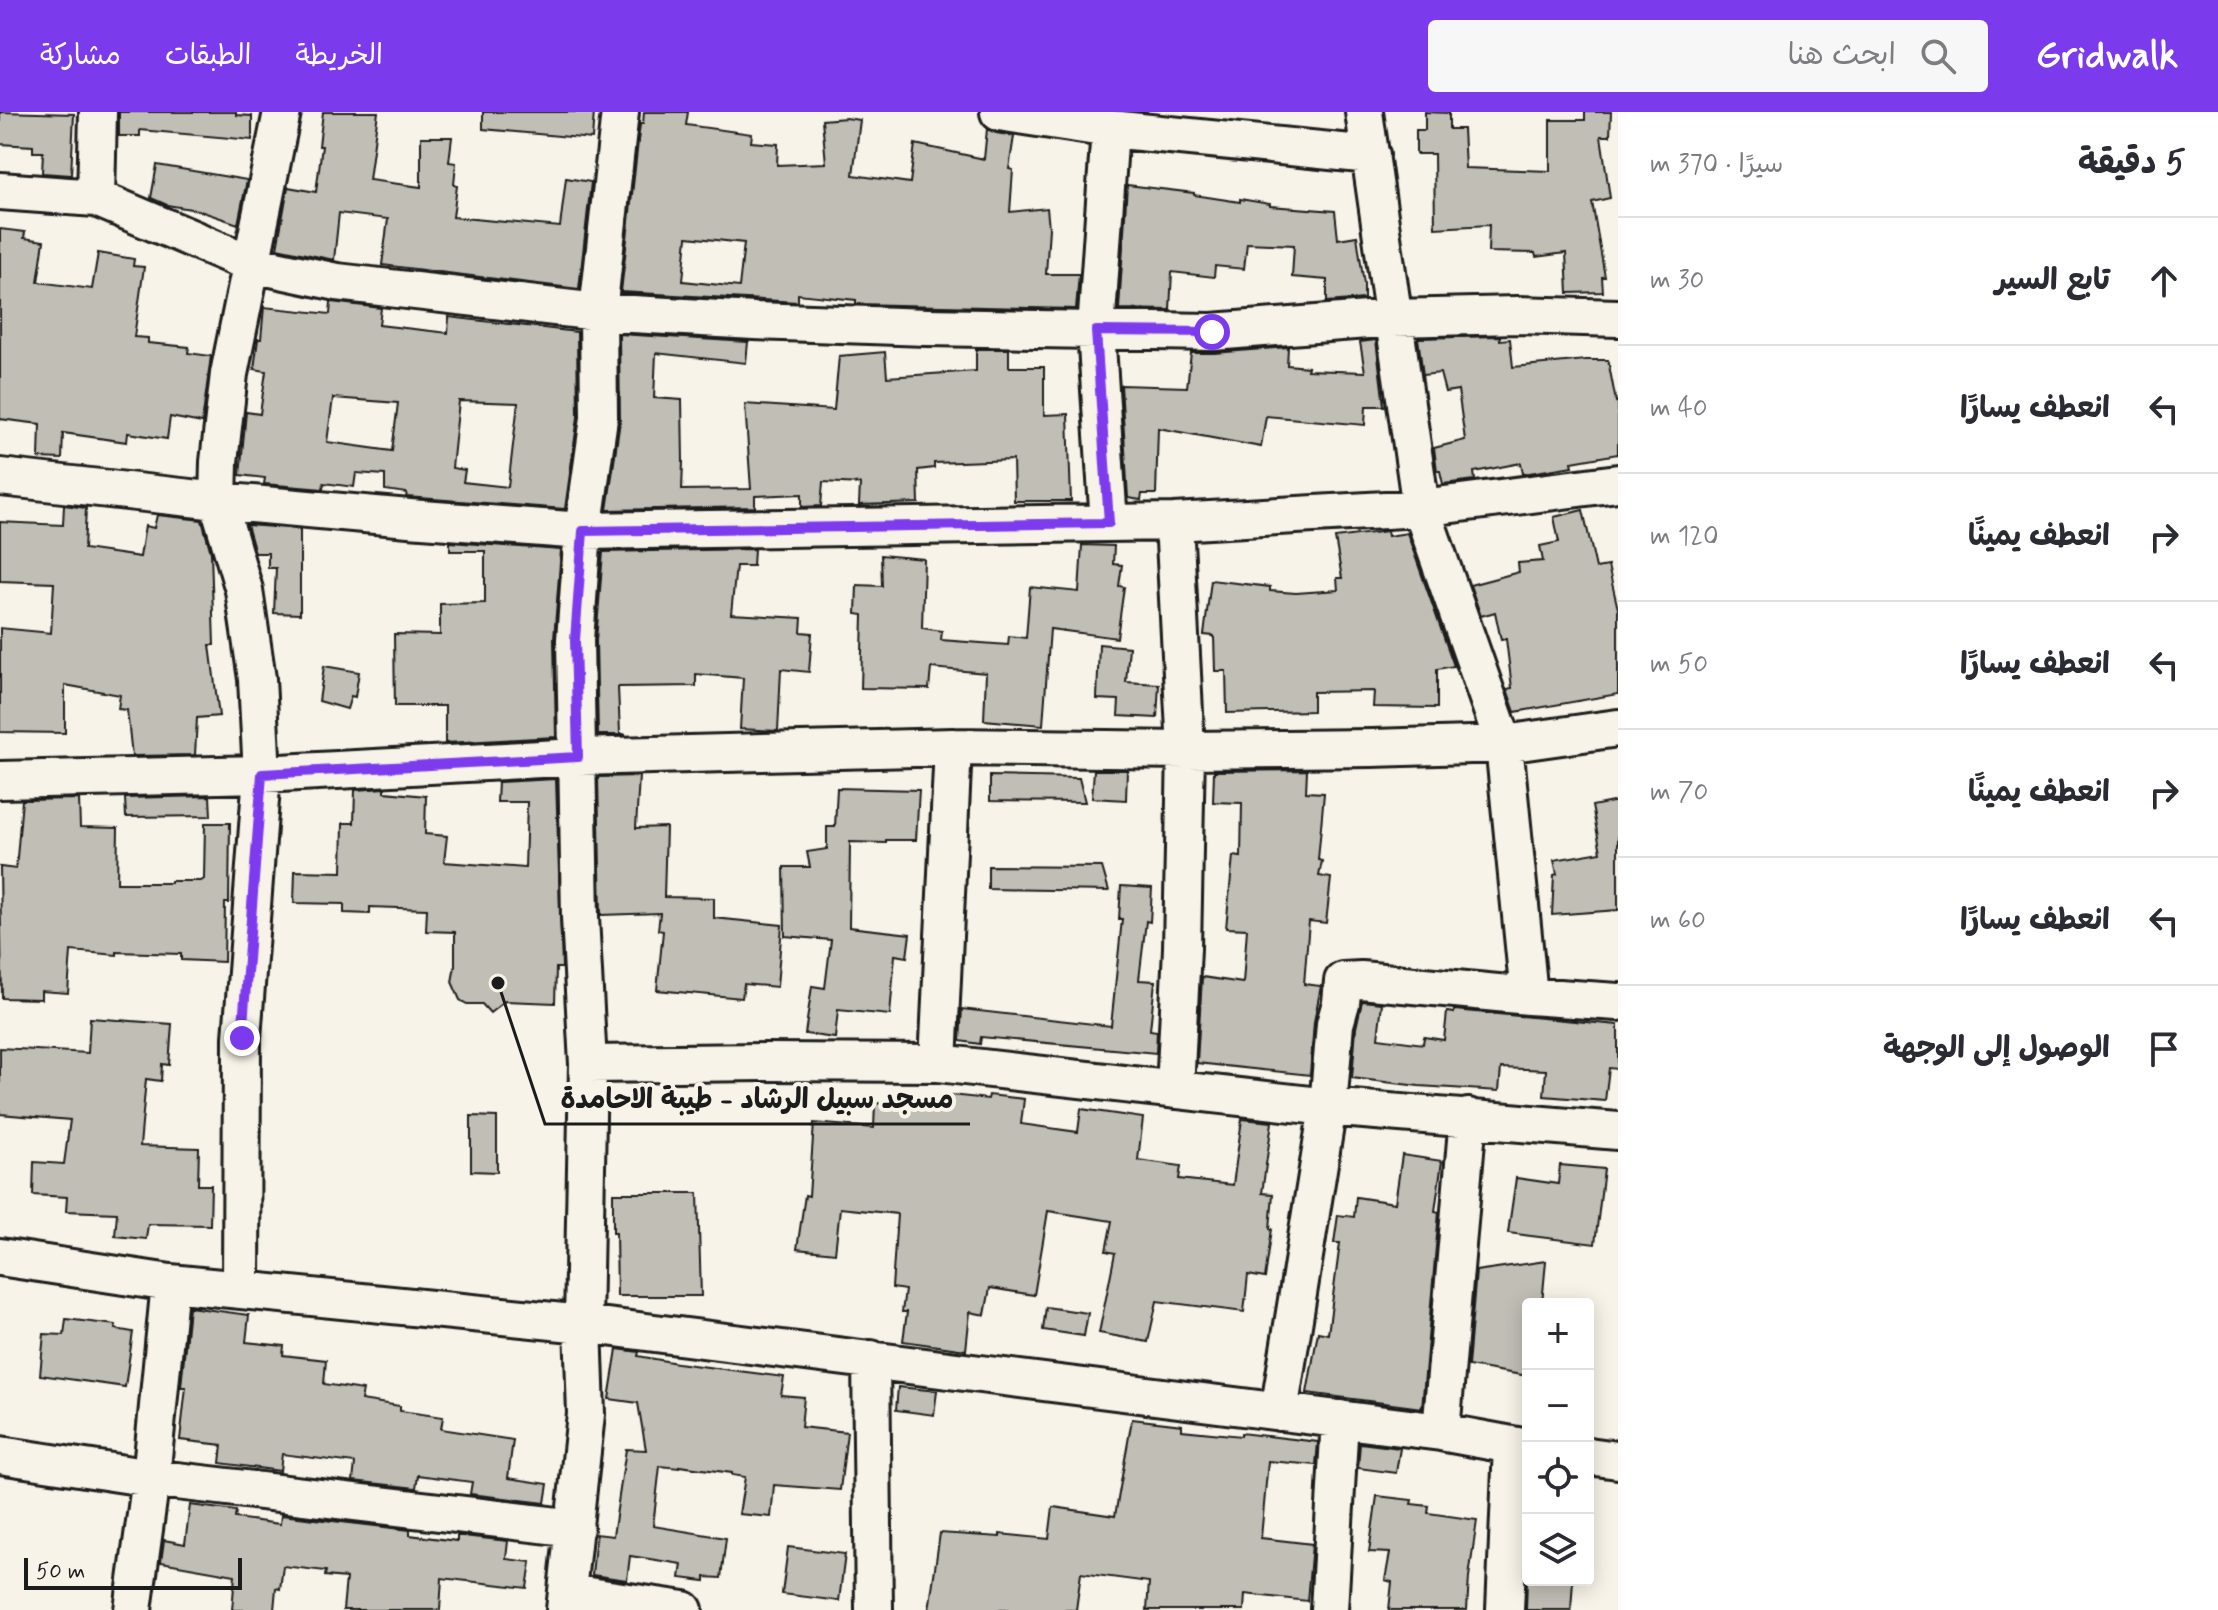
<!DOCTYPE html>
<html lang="ar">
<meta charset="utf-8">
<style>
:root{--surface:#fff;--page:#f7f7f7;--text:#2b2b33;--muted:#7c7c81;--line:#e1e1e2;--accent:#7c3aed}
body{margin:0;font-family:Mynerve,"Playpen Sans Arabic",sans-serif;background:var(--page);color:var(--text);direction:rtl}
.controls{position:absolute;right:24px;bottom:24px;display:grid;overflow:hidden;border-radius:8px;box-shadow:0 4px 20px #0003}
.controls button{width:72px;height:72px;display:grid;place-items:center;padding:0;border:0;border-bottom:2px solid var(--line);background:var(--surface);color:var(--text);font:40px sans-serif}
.scale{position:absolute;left:24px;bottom:20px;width:218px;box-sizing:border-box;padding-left:8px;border:4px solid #1c1c1c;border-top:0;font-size:22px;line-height:28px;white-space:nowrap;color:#1c1c1c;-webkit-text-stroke:6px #f7f3e8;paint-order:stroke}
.stop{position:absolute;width:24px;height:24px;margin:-18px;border:6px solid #7c3aed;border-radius:50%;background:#fff}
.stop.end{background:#7c3aed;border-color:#fff;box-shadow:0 2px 8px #0008}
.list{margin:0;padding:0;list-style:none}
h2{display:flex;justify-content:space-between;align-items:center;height:104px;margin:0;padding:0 32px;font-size:34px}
h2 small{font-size:26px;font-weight:400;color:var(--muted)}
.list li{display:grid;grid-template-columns:52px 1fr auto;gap:24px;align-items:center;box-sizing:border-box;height:128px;padding:0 32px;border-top:2px solid var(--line)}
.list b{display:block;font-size:30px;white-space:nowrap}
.list em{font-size:26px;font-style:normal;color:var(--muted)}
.icon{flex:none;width:44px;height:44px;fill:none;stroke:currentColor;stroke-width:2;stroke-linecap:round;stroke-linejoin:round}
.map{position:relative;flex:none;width:1618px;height:1498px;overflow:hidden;direction:ltr}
header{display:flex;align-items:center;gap:48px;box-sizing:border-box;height:112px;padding:0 40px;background:var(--accent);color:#fff}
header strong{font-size:38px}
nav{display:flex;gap:44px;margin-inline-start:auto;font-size:28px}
.search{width:560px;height:72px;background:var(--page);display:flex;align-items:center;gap:20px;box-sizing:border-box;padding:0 28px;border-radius:8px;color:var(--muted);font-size:30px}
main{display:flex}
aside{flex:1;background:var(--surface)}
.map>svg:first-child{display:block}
.building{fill:#c0beb5;stroke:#1c1c1c;stroke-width:2;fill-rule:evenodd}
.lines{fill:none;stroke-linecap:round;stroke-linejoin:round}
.minor-casing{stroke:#1c1c1c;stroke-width:42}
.minor{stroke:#f7f3e8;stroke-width:36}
.route{stroke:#7c3aed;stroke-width:10}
.leader{fill:none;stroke:#1c1c1c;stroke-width:3}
.callout-dot{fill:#1c1c1c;stroke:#f7f3e8;stroke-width:3}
.callout-label{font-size:28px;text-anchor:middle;font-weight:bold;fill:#1c1c1c;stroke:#f7f3e8;stroke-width:8;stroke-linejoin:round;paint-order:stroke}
</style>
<header>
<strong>Gridwalk</strong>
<div class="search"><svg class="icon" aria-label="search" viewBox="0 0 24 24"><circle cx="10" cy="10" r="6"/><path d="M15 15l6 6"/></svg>ابحث هنا</div>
<nav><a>الخريطة</a><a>الطبقات</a><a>مشاركة</a></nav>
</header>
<main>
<aside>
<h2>5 دقيقة<small>سيرًا · 370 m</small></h2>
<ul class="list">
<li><svg class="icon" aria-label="ahead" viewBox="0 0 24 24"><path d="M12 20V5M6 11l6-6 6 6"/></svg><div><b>تابع السير</b></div><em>30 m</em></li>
<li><svg class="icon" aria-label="left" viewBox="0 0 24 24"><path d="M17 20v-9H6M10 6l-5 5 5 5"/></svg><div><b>انعطف يسارًا</b></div><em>40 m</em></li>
<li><svg class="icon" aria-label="right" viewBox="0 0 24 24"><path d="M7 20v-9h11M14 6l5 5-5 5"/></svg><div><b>انعطف يمينًا</b></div><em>120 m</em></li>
<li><svg class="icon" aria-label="left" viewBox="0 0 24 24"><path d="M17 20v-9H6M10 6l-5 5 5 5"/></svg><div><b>انعطف يسارًا</b></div><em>50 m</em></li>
<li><svg class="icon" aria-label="right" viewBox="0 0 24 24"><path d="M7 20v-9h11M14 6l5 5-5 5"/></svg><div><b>انعطف يمينًا</b></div><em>70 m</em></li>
<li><svg class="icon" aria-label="left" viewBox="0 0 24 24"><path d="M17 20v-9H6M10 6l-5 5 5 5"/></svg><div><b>انعطف يسارًا</b></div><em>60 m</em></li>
<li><svg class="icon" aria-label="arrive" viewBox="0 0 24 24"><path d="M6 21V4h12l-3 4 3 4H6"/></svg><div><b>الوصول إلى الوجهة</b></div></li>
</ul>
</aside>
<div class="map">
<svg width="1618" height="1498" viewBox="0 0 1618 1498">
<rect width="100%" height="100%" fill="#f7f3e8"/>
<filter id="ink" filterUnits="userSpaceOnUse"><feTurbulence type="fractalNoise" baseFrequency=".0125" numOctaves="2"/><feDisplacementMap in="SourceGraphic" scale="16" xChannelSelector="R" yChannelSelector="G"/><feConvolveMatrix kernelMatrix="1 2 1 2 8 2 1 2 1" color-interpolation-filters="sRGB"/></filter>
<g filter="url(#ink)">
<path class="building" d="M 0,0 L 74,2 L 71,63 L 42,61 L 43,40 L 33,40 L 33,34 L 0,32 Z
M 119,0 L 236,0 L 236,3 L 252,4 L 252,28 L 140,18 L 140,24 L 119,24 Z
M 323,0 L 378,0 L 369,68 L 421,75 L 421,25 L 452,25 L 449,50 L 456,51 L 454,73 L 457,74 L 453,105 L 560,115 L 566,66 L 591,70 L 579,177 L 382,153 L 388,107 L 339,101 L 334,148 L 277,136 L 288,75 L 316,80 L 322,34 L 319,34 Z
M 483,0 L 594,0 L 592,27 L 483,17 Z
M 644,0 L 688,0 L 686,13 L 752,22 L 751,30 L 778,32 L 777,53 L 826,51 L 822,8 L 846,6 L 860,8 L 853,63 L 910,71 L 915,32 L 984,47 L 987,17 L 996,21 L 1014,24 L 1009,57 L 1013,58 L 1010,100 L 1047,96 L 1049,116 L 1046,162 L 1079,162 L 1076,197 L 856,192 L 856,188 L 798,182 L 798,190 L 621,180 L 640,12 L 643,12 ZM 687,125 L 744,131 L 739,175 L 683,169 Z
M 1425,0 L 1449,1 L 1449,17 L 1463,17 L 1465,56 L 1550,59 L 1550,8 L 1585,8 L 1585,0 L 1611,0 L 1610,24 L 1601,24 L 1610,86 L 1592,90 L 1605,165 L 1602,165 L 1603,180 L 1568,181 L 1566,141 L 1536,145 L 1535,141 L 1488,140 L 1489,113 L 1435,116 L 1434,42 L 1416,42 L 1416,18 L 1425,18 Z
M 157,53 L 247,68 L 238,112 L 197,98 L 167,93 L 151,86 Z
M 1127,73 L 1194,81 L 1194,83 L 1240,90 L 1240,87 L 1270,92 L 1270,94 L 1335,99 L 1338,127 L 1357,124 L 1364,172 L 1364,187 L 1327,190 L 1327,168 L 1292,165 L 1294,133 L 1247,131 L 1244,157 L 1215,154 L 1214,165 L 1172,160 L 1170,198 L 1119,197 Z
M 0,117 L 25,120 L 24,126 L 44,129 L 38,170 L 92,177 L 98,141 L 134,147 L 133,154 L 144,155 L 134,225 L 148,226 L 148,231 L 189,235 L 188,241 L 211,244 L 202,311 L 170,305 L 167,327 L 128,321 L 127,330 L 63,321 L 62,347 L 39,346 L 40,312 L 0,307 Z
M 331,190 L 381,196 L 379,213 L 448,221 L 449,205 L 577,220 L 578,305 L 565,397 L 406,385 L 407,381 L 385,378 L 385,363 L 356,361 L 354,375 L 324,371 L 323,377 L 264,372 L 265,366 L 240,363 L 246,300 L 260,302 L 266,259 L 254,257 L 258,227 L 261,227 L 264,195 L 330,202 ZM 333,286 L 398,291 L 392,339 L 327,330 ZM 459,289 L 518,291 L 508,375 L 463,370 L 465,358 L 452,356 Z
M 619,222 L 748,230 L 746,251 L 656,241 L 654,286 L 682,288 L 683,350 L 682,378 L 751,377 L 745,292 L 834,298 L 839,244 L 885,240 L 887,265 L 976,259 L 976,237 L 1009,237 L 1009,255 L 1044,255 L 1044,303 L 1068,302 L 1071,389 L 1014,389 L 1013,348 L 934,351 L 934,356 L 918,358 L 919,391 L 859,393 L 860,372 L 823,370 L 821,394 L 802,395 L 802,382 L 755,384 L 755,395 L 607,398 L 620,309 Z
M 1500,224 L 1500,228 L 1510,227 L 1513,255 L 1586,248 L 1608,248 L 1616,290 L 1618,289 L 1618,342 L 1572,350 L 1573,354 L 1523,362 L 1521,351 L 1474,360 L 1475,368 L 1443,372 L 1440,359 L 1437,359 L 1434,336 L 1465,328 L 1458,278 L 1445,280 L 1440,261 L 1423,263 L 1418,226 Z
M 1376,228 L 1384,294 L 1366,294 L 1365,313 L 1266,304 L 1261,335 L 1158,316 L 1156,382 L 1142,382 L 1141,388 L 1128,386 L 1121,273 L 1187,275 L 1191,241 L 1214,241 L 1288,235 L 1287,253 L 1308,255 L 1307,258 L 1365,260 L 1360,230 Z
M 64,393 L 86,396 L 84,437 L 140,445 L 145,414 L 154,416 L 157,403 L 202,408 L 211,441 L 214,533 L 210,533 L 219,604 L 197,606 L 195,643 L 132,644 L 127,598 L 118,597 L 120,583 L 65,573 L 65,621 L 0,620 L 0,516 L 51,521 L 54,471 L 0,469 L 0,410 L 63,413 Z
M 1583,398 L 1596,456 L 1608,454 L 1618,497 L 1618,582 L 1515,600 L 1507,577 L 1512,576 L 1506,527 L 1501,528 L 1495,500 L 1481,504 L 1470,473 L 1519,460 L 1518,451 L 1543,449 L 1540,434 L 1559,430 L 1554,405 Z
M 247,413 L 300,417 L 300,502 L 274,501 L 276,456 L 268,456 L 268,441 L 255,441 Z
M 1387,419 L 1388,424 L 1407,421 L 1454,554 L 1437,557 L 1437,596 L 1373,595 L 1374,579 L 1313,580 L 1313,599 L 1227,601 L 1226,559 L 1215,559 L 1214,524 L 1204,523 L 1211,468 L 1270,475 L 1270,479 L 1296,481 L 1338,478 L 1337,466 L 1342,466 L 1335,426 Z
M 450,430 L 561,438 L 554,527 L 556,625 L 445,631 L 445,594 L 395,594 L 394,522 L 440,523 L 440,492 L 485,491 L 485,439 L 450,439 Z
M 1082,433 L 1114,434 L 1113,452 L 1122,453 L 1119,474 L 1124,475 L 1117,526 L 1050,517 L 1043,613 L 984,608 L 986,561 L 931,556 L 929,577 L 861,576 L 863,503 L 856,502 L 857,473 L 882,474 L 881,443 L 924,447 L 922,516 L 942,519 L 941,528 L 1008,533 L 1009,524 L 1026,526 L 1030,475 L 1079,480 Z
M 754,437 L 753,454 L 736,454 L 731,502 L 802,506 L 801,520 L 812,521 L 809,560 L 781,557 L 778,619 L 740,617 L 743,566 L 696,562 L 696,574 L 618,575 L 620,621 L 626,623 L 598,623 L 596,529 L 603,440 Z
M 1099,532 L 1129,535 L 1126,570 L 1159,572 L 1157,606 L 1118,604 L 1119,588 L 1097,587 Z
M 324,554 L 359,560 L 355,585 L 351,584 L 347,597 L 319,589 Z
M 1094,658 L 1127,658 L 1126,688 L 1092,686 Z
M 1307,658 L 1306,680 L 1324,681 L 1318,748 L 1322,749 L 1319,764 L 1331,766 L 1326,811 L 1309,809 L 1304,872 L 1321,874 L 1314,910 L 1310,963 L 1197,951 L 1202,865 L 1243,871 L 1247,817 L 1226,816 L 1233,744 L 1241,745 L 1242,691 L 1213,690 L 1214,659 Z
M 639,664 L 636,716 L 666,715 L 664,785 L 714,786 L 714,806 L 782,813 L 777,875 L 744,872 L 742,886 L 657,878 L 663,819 L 658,818 L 660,801 L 601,803 L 598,665 Z
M 990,664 L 1079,666 L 1085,690 L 990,689 Z
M 556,667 L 562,856 L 556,856 L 555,891 L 505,889 L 490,901 L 482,892 L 467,892 L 460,888 L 452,870 L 455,854 L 455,820 L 426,819 L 427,797 L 370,795 L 370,802 L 344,801 L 344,792 L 294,791 L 295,759 L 342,760 L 343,711 L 354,711 L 355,678 L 385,676 L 385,680 L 426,684 L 425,722 L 447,724 L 444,750 L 525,756 L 527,690 L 497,690 L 498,670 Z
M 837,676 L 919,678 L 916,728 L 886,728 L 886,731 L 850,730 L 849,815 L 910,822 L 907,845 L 895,843 L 890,903 L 838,898 L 835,926 L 805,922 L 812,874 L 825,876 L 831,828 L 785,824 L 784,755 L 810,755 L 807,740 L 827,737 L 827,715 L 835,715 Z
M 210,684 L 211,704 L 126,705 L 125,686 Z
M 79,687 L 80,715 L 118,716 L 117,771 L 171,771 L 171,769 L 201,769 L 204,767 L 205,711 L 230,711 L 229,791 L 225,791 L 224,850 L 181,848 L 181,842 L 117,840 L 117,843 L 71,839 L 68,881 L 41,879 L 41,887 L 2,886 L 0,755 L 16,757 L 22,688 Z
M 1618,689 L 1618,798 L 1552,803 L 1554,763 L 1557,762 L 1554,748 L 1601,740 L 1592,694 Z
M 988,754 L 1102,755 L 1109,779 L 988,777 Z
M 1121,774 L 1152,776 L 1150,810 L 1146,809 L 1139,868 L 1155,869 L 1150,918 L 1157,919 L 1156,941 L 981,925 L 980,932 L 960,929 L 962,897 L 1111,914 L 1122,807 L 1119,807 Z
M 1362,889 L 1382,891 L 1378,926 L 1423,932 L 1424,925 L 1444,928 L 1447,900 L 1454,901 L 1454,898 L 1618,913 L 1618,957 L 1609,956 L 1605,989 L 1544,984 L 1546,958 L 1501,956 L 1499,979 L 1419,974 L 1352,966 L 1356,916 Z
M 90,906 L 172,912 L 169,953 L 162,952 L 161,969 L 146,967 L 140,1034 L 199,1036 L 198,1073 L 211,1073 L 210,1113 L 148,1112 L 146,1127 L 115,1124 L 117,1101 L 66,1099 L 67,1085 L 33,1083 L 34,1050 L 64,1052 L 70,1008 L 0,1002 L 0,936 L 88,941 Z
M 950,983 L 988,987 L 989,983 L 1024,987 L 1021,1012 L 1078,1020 L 1081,997 L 1143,1006 L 1138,1048 L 1181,1054 L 1179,1067 L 1233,1073 L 1242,1007 L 1272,1010 L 1262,1081 L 1273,1082 L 1270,1117 L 1272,1117 L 1265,1166 L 1248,1163 L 1244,1200 L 1157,1189 L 1148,1230 L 1099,1221 L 1115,1141 L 1106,1139 L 1112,1109 L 1048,1099 L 1034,1183 L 990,1176 L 985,1203 L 970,1200 L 966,1238 L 903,1229 L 907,1200 L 902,1200 L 905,1178 L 892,1176 L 897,1102 L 840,1096 L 835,1141 L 797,1137 L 805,1083 L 809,1084 L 814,1011 L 874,1016 L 875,991 L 947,1001 Z
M 471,1004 L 497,1005 L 497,1060 L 471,1059 Z
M 1402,1043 L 1442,1049 L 1435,1099 L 1439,1100 L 1422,1296 L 1307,1281 L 1318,1220 L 1328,1222 L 1340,1131 L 1334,1131 L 1338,1103 L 1354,1105 L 1356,1085 L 1395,1091 Z
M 1560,1053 L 1604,1057 L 1595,1132 L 1508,1121 L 1516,1066 L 1558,1072 Z
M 613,1081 L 698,1081 L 701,1184 L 617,1184 L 616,1120 L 613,1120 Z
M 1546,1149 L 1542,1192 L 1528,1192 L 1528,1264 L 1468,1254 L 1476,1159 Z
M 189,1195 L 249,1203 L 246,1230 L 284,1234 L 283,1243 L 326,1248 L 324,1272 L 363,1278 L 361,1288 L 400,1294 L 400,1299 L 443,1305 L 441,1317 L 513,1328 L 508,1366 L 548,1372 L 545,1391 L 470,1382 L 472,1370 L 418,1363 L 416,1376 L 353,1369 L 355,1351 L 282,1342 L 280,1359 L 220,1351 L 222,1333 L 180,1328 L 186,1275 L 181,1275 Z
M 1046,1195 L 1088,1201 L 1084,1224 L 1043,1218 Z
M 66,1207 L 116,1213 L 115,1217 L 133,1220 L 125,1275 L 40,1263 L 44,1222 L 64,1223 Z
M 617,1237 L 639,1240 L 638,1244 L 677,1251 L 784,1265 L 781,1283 L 804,1285 L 801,1315 L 847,1320 L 840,1378 L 774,1373 L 771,1405 L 739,1402 L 745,1365 L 732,1363 L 732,1361 L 679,1354 L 679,1356 L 660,1354 L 653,1414 L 726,1426 L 721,1466 L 705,1465 L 705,1469 L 680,1466 L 682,1452 L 630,1444 L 627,1468 L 592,1463 L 596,1422 L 613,1424 L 626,1337 L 646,1338 L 638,1291 L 609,1287 Z
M 898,1275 L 937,1279 L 934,1303 L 896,1298 Z
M 1132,1307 L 1182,1313 L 1182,1318 L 1241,1324 L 1241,1321 L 1318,1330 L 1316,1353 L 1268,1349 L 1261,1426 L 1312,1432 L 1307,1489 L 1245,1482 L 1244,1498 L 1147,1498 L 1149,1470 L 1081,1461 L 1076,1498 L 929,1498 L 940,1421 L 1000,1425 L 1000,1422 L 1049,1427 L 1053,1395 L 1115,1404 Z
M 1360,1331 L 1400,1336 L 1396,1361 L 1358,1356 Z
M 1377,1384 L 1412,1388 L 1411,1392 L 1429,1394 L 1428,1401 L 1477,1408 L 1469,1465 L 1467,1498 L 1389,1498 L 1392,1470 L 1385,1468 L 1390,1441 L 1369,1440 Z
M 190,1393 L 236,1399 L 235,1406 L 280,1412 L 281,1403 L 410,1418 L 410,1423 L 457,1429 L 457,1424 L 463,1424 L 508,1429 L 506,1447 L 531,1450 L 527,1476 L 442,1466 L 440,1498 L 343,1498 L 346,1466 L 325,1464 L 326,1459 L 283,1454 L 280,1477 L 276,1476 L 274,1498 L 232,1498 L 235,1463 L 161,1450 L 164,1428 L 185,1432 Z
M 788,1435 L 845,1442 L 839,1489 L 782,1482 Z
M 1527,1468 L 1573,1468 L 1571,1498 L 1526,1498 Z"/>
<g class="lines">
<defs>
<path id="minor" d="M 999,0 L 1110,17 L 1371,43
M 1364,0 L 1421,396 L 1504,632 L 1529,884
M 0,79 L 96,86 L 252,152 L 337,170 L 598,200 L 754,209 L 927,215 L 1212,220 L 1393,206 L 1517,203 L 1618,206
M 96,86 L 98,0
M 0,365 L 218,389 L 409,406 L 583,419 L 1174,410 L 1421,396 L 1618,371
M 1174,410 L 1186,638 L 1182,836 L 1175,978
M 1109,411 L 1096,219 L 1110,17
M 0,668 L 262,662 L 578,645 L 953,635 L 1186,638 L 1372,636 L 1504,632 L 1618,616
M 938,951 L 953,635
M 588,952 L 765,950 L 938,951 L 1328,995 L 1618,1019
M 0,1145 L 170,1171 L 583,1212 L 1441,1320 L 1528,1336
M 241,1178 L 242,926 L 262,662 L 257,567 L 244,478 L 218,389 L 219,350 L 229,262 L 282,0
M 871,1247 L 874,1498
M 1279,1300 L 1328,995 L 1335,912 L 1341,891 L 1343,869 L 1361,868 L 1529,884 L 1618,890
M 1441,1320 L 1468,1005
M 0,1343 L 151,1366 L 575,1416
M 1588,1344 L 1618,1348
M 568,1481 L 684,1498
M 133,1498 L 151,1366 L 170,1171
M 565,1498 L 586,1302 L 583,1212 L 588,952 L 580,805 L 575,528 L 583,419 L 599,306 L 598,200 L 620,0
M 1329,1498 L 1340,1307
M 1505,1498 L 1512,1334"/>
</defs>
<use href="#minor" class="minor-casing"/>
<use href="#minor" class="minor"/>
</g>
</g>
<g class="lines" filter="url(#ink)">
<path class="route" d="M 242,926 L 262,662 L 578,645 L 575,528 L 583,419 L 1109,411 L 1096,219 L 1212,220"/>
</g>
<path class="leader" d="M498 871L545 1012H970"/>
<circle class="callout-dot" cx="498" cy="871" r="8"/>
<g class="callout-label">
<text x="757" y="996">مسجد سبيل الرشاد - طيبة الاحامدة</text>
</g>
</svg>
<div class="controls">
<button>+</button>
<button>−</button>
<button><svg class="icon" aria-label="locate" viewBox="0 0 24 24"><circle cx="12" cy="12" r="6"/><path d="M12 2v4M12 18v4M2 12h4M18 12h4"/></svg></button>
<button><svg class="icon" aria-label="layers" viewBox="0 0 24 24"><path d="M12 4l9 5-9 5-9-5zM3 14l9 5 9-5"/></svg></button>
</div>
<div class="scale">50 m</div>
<div class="stop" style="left:1212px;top:220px"></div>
<div class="stop end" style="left:242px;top:926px"></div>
</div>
</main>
